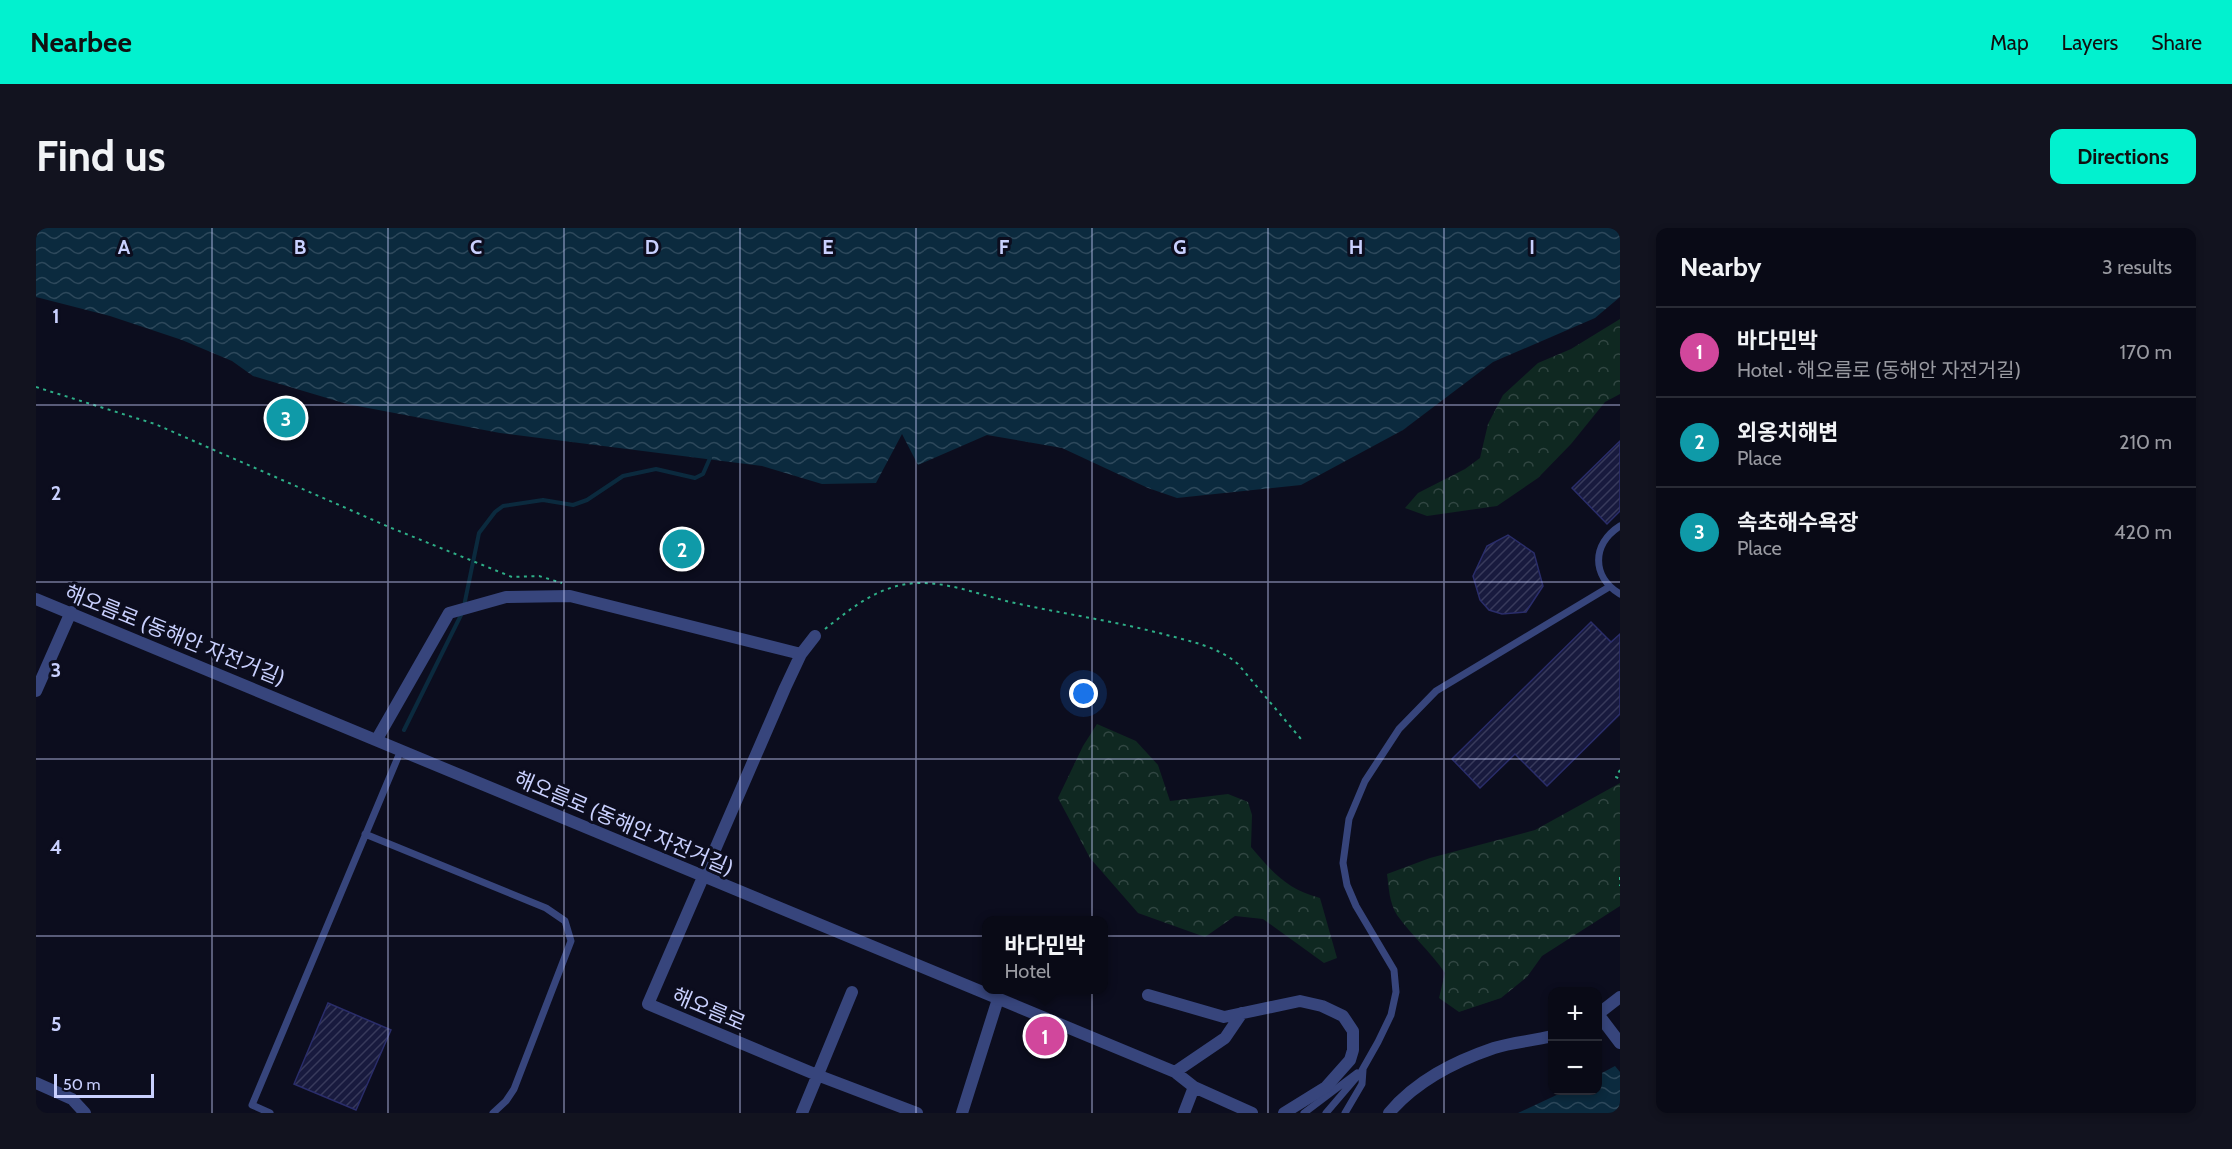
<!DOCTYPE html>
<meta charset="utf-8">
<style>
:root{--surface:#090a16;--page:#12131f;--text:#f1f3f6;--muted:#999aa1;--line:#292b35;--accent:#02f1cf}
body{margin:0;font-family:Cabin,"Noto Sans KR",sans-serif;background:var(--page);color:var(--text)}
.controls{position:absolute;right:18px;bottom:18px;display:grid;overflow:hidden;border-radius:12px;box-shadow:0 3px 9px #0003}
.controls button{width:54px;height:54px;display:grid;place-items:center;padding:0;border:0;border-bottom:2px solid var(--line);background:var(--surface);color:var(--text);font:30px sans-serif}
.scale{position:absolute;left:18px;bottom:15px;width:100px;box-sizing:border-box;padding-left:6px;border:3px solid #c9d0fe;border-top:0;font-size:16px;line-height:21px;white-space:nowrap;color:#c9d0fe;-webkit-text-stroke:4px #0c0d1e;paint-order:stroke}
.you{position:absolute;left:1048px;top:466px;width:21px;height:21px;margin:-15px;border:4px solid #fff;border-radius:50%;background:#1a73e8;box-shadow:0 0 0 9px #1a73e833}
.badge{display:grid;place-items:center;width:39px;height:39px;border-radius:50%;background:var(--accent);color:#fff;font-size:20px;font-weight:700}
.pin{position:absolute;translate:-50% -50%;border:3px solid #fff;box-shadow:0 2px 6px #0006}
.popup{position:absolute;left:946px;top:688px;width:126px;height:78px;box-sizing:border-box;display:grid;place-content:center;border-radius:12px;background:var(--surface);filter:drop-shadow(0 2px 4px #0005);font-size:20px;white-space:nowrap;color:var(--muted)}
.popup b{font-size:22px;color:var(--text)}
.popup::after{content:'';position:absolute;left:50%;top:100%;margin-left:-12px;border:12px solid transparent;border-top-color:var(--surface)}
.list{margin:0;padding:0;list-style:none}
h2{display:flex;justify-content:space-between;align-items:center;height:78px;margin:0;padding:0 24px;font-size:26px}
h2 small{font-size:20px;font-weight:400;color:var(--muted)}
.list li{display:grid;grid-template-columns:39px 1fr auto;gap:18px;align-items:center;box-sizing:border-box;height:90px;padding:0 24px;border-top:2px solid var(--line)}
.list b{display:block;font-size:22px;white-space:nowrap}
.list p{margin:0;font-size:20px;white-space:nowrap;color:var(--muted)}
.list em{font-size:20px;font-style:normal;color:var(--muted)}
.map{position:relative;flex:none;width:1584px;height:885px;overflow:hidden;border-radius:12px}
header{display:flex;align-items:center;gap:36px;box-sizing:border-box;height:84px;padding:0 30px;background:var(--accent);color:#111}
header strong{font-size:28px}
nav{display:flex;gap:33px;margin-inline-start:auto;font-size:21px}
.intro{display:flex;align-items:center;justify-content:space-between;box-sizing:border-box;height:144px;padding:0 36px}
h1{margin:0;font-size:42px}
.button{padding:15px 27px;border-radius:12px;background:var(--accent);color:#111;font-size:21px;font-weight:700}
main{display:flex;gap:36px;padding:0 36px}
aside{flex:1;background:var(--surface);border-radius:12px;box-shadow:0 3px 9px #0003}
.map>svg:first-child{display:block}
.forest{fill:url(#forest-crowns)}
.water{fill:url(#water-waves)}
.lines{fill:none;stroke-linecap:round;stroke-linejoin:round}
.stream{stroke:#0b2a3e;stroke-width:4}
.building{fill:url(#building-hatch);stroke:#2a2d6a;stroke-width:1.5}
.path{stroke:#2eae87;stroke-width:2;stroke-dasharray:3 4.5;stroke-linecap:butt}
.lane{stroke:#37457c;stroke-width:7}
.street{stroke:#37457c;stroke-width:12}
.grid{fill:none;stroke:#c9d0fe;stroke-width:1.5;stroke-opacity:0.55}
.labels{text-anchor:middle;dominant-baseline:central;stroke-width:6;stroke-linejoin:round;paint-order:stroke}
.street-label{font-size:21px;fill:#c9d0fe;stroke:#0c0d1e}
.grid-label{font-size:20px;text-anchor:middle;font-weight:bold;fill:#c9d0fe;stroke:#0c0d1e;stroke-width:6;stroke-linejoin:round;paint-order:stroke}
</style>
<header>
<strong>Nearbee</strong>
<nav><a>Map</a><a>Layers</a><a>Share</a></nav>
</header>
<div class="intro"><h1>Find us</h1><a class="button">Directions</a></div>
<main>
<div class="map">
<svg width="1584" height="885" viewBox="0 0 1584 885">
<defs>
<pattern id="forest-crowns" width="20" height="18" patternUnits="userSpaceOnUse" patternTransform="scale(1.5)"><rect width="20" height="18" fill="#0f2821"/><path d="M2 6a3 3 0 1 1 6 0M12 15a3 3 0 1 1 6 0" fill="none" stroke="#314642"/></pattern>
<pattern id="water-waves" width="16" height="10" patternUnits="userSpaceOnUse" patternTransform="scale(1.5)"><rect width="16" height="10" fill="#0b2a3e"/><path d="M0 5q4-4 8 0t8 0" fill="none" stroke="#2d485b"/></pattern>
<pattern id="building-hatch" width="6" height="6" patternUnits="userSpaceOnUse" patternTransform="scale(1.5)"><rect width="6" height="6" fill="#181a3e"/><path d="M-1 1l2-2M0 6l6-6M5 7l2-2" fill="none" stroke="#383a5b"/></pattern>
</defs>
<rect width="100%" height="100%" fill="#0c0d1e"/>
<path class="forest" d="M 1584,91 L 1584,166 L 1569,174 L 1535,216 L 1502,250 L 1461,278 L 1391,288 L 1369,280 L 1382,265 L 1429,241 L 1444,230 L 1452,196 L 1467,167 L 1502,135 L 1535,121 Z
M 1061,496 L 1100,513 L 1122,537 L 1134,573 L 1192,566 L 1212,574 L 1216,587 L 1215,619 C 1237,645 1251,661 1284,670 L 1301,730 L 1288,735 L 1227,691 L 1199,688 L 1169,709 L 1102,685 L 1054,630 L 1022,570 L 1047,518 Z
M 1584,555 L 1584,678 L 1506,728 L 1491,749 L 1465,770 L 1423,784 L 1403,770 L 1409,745 C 1395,724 1375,707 1361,687 C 1353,674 1353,660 1351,646 L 1394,630 L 1499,602 Z"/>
<path class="water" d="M 0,0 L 1584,0 L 1584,69 L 1559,90 L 1457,134 L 1367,202 L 1265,257 L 1141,270 L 1112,260 L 1026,220 L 951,207 L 882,237 L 866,206 L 840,255 L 786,256 L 726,238 L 464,205 L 311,176 L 217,148 L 196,133 L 146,112 L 74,88 L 0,69 Z
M 1579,838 L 1584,844 L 1584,885 L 1482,885 L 1529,863 L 1562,862 L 1562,847 Z"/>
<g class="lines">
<path class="stream" d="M 428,378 L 443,305 L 459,284 L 467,278 L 507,272 L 537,277 L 551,272 L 587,248 L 620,241 L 659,250 L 667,246 L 674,230
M 368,502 L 426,385"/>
</g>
<path class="building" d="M 1584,213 L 1584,283 L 1571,296 L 1536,260 Z
M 1472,307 L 1498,325 L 1507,358 L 1490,384 L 1466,386 L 1453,382 L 1444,372 L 1437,348 L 1451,318 Z
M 1555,394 L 1575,414 L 1584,406 L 1584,486 L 1511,558 L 1479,526 L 1444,560 L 1416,531 Z
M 292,775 L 355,802 L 320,882 L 258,856 Z"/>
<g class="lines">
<path class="path" d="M 0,159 L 119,196 L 353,299 L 476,349 L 503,348 L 526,355
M 789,401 C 817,379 843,357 881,355 C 915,354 946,368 979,375 C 1028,386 1078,393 1127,406 C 1153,413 1181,418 1202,436 L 1265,511
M 1584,542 L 1580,549 L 1584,551
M 1584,649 L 1584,658"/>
<path class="lane" d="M 1584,298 C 1556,316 1555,348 1584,366
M 329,606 L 510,680 L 529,693 L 535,713 L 478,861 L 470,873 L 457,885
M 234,885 L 216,877 L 365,522
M 1268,885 L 1321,845
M 1290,885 L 1325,844 L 1342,814 L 1355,787 L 1360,764 L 1358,742 L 1320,678 L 1311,657 L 1307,635 L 1313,591 L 1329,553 L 1363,501 L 1400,463 L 1573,359
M 1309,885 L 1326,856 L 1327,842"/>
<path class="street" d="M 0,371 L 1139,844 L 1158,859 L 1216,885
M 779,408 L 765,426 L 749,460 L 612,776 L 781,847 L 881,885
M 0,463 L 35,384
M 341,511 L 413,385 L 470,369 L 534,368 L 765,426
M 1112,767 L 1188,789 L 1264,773 L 1286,778 L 1307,788 L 1317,803 L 1317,822 L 1314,832 L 1290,859 L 1248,885
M 1562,786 L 1584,815
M 1562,786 L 1584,769
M 1139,844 L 1189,810 L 1206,785
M 0,855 L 36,871 L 49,885
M 766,885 L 816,764
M 926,885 L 962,771
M 1148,885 L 1158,859
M 1353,885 C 1380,853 1417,834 1458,820 C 1476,814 1497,813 1516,808"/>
</g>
<path class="grid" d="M 176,0 L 176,885M 352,0 L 352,885M 528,0 L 528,885M 704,0 L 704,885M 880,0 L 880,885M 1056,0 L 1056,885M 1232,0 L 1232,885M 1408,0 L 1408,885M 0,177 L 1584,177M 0,354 L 1584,354M 0,531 L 1584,531M 0,708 L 1584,708"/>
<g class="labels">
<g class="street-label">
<text transform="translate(139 407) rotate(22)">해오름로 (동해안 자전거길)</text>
<text transform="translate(588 595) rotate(23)">해오름로 (동해안 자전거길)</text>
<text transform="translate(673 781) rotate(23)">해오름로</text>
</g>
</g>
<g class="grid-label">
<text x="88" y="26">A</text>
<text x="264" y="26">B</text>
<text x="440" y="26">C</text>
<text x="616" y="26">D</text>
<text x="792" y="26">E</text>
<text x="968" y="26">F</text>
<text x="1144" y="26">G</text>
<text x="1320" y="26">H</text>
<text x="1496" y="26">I</text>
<text x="20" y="95">1</text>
<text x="20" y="272">2</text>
<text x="20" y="449">3</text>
<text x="20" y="626">4</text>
<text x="20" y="803">5</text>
</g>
</svg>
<div class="controls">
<button>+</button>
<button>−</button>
</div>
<div class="scale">50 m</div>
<div class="you"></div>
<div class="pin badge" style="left:1009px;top:808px;background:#d1479c">1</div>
<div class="popup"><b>바다민박</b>Hotel</div>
<div class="pin badge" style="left:646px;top:321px;background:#0f9aa8">2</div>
<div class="pin badge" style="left:250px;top:190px;background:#0f9aa8">3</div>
</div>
<aside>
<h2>Nearby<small>3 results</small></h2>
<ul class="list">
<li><span class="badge" style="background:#d1479c">1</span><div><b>바다민박</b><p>Hotel · 해오름로 (동해안 자전거길)</p></div><em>170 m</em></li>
<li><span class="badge" style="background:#0f9aa8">2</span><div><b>외옹치해변</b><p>Place</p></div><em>210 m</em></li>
<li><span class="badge" style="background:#0f9aa8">3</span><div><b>속초해수욕장</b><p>Place</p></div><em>420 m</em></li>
</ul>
</aside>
</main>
